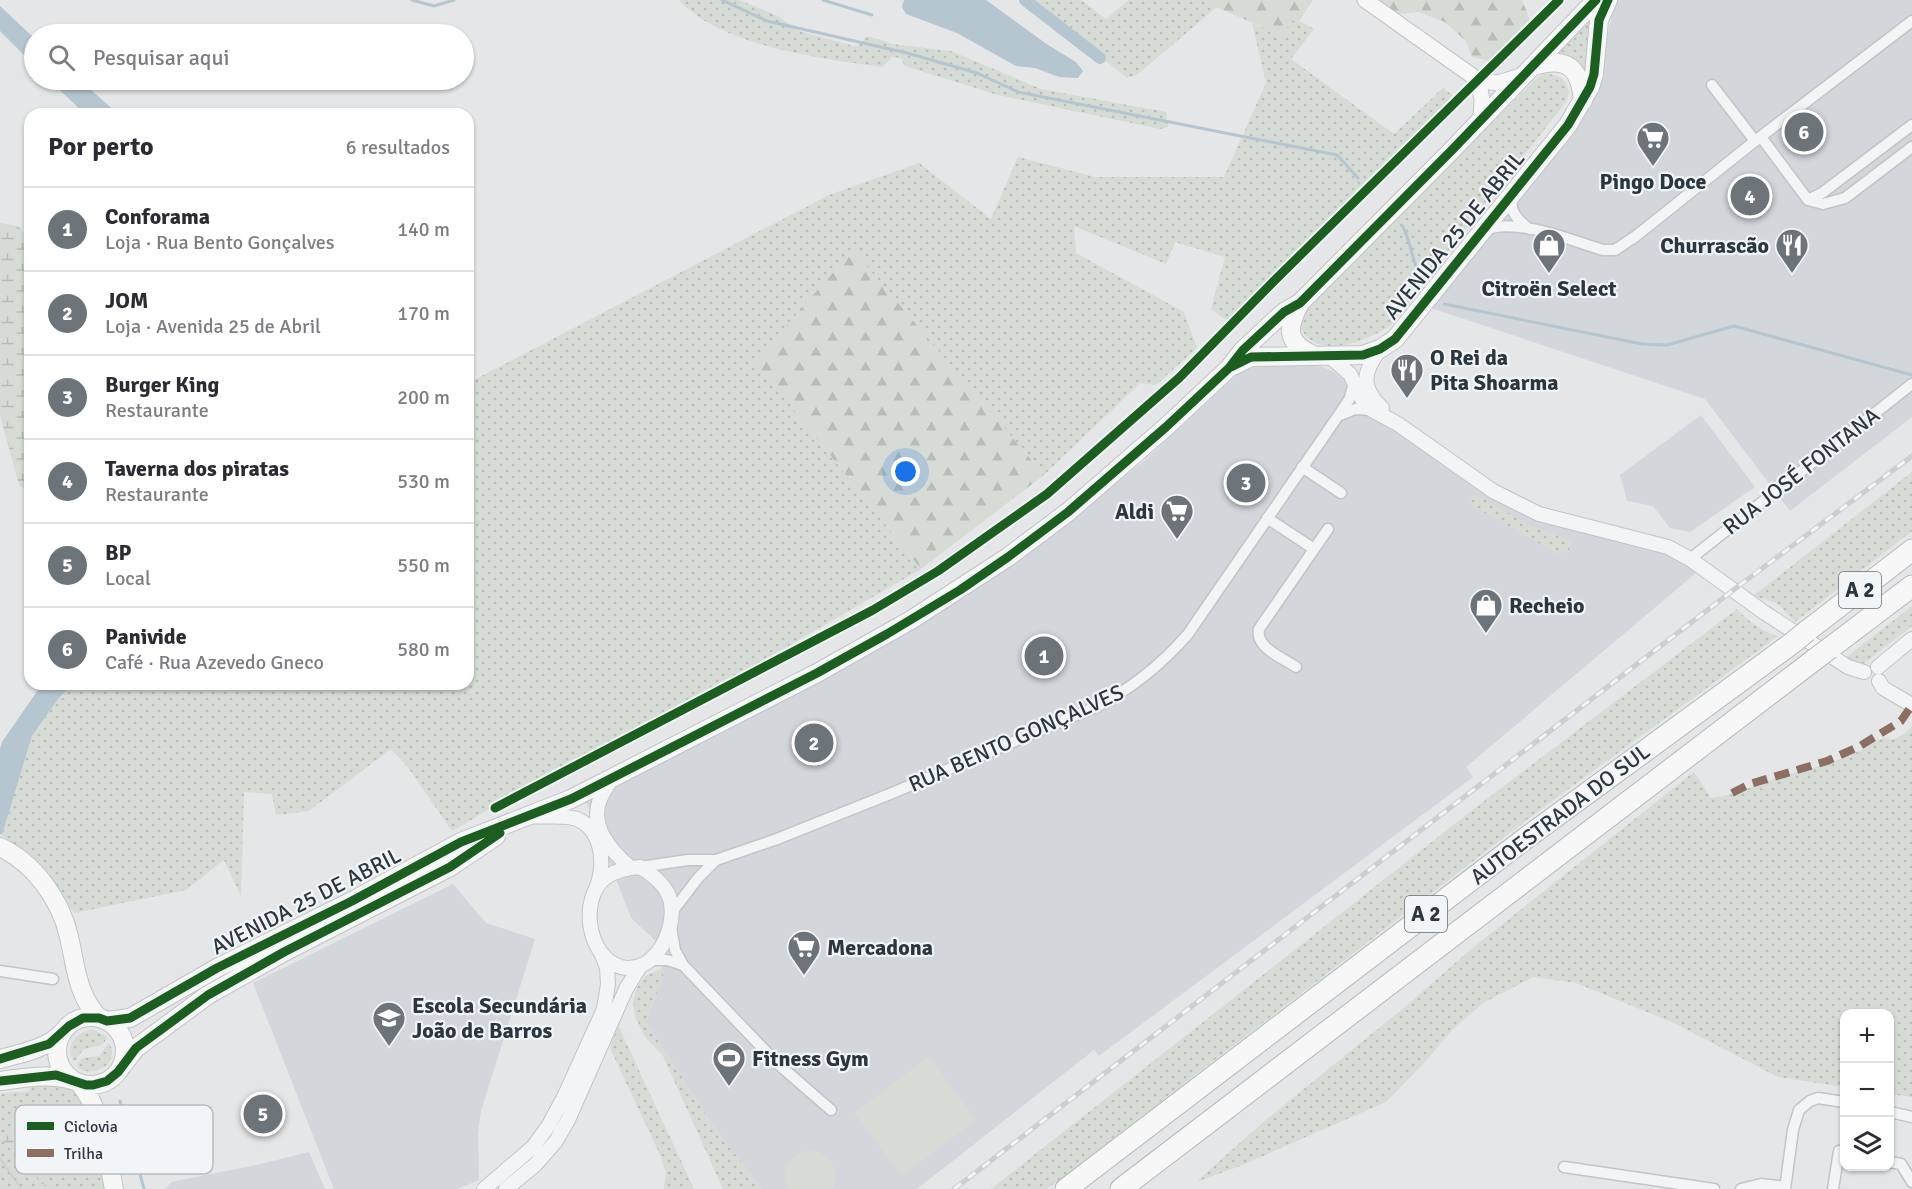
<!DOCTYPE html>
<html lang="pt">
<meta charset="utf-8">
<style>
:root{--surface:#fff;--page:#f2f2f3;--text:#2b2b33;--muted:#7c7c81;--line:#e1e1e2;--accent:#6c747a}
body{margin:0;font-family:Signika,sans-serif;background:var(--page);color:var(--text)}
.controls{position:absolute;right:18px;bottom:18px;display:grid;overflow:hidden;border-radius:12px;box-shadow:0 2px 4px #0004}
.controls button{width:54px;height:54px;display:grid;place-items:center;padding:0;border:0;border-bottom:2px solid var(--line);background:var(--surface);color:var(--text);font:30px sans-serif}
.you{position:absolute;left:906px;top:472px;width:21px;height:21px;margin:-15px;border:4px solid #fff;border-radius:50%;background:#1a73e8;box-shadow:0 0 0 9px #1a73e833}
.badge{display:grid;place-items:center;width:39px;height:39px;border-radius:50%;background:var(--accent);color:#fff;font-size:20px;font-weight:700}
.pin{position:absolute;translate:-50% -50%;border:3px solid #fff;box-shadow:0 2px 6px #0006}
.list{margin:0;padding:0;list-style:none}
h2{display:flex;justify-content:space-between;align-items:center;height:78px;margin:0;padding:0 24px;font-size:26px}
h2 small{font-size:20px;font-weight:400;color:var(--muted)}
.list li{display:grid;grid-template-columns:39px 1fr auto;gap:18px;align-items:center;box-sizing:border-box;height:84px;padding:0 24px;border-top:2px solid var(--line)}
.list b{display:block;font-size:22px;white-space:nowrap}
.list p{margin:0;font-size:20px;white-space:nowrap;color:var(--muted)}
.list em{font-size:20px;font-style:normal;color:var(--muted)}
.icon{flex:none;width:33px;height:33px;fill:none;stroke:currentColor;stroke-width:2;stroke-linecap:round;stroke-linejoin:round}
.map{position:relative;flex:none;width:1912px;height:1189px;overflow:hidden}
.search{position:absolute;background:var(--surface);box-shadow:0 2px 4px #0004;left:24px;top:24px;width:450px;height:66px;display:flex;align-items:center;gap:15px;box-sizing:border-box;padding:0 21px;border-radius:33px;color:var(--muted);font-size:22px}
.panel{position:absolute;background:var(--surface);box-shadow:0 2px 4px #0004;left:24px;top:108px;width:450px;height:582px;border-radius:18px}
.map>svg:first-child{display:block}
.built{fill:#d3d6db}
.grass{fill:url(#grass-dots)}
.forest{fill:url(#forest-firs)}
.wetland{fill:url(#wetland-marsh)}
.pitch{fill:#d6dbd5}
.water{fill:#b6c6d0}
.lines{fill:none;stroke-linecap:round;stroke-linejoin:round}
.stream{stroke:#b6c6d0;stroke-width:3}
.canal{stroke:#b6c6d0;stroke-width:12}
.minor-casing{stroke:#c2c4c6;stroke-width:13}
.tertiary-casing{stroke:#c2c4c6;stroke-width:16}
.secondary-casing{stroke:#c2c4c6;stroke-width:17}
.primary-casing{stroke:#c1c3c5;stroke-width:20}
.motorway-casing{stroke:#b6b9bc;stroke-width:23}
.minor{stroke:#f3f4f5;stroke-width:10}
.tertiary{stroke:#f3f4f5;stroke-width:14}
.secondary{stroke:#f7f7f7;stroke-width:15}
.primary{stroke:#f7f7f7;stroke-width:18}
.motorway{stroke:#f7f7f7;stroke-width:21}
.tram{stroke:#ccced0;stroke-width:1.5}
.rail-casing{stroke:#ccced0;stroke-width:5}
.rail{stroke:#f2f5f7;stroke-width:3;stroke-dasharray:9;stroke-linecap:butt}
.motorway-bridge-casing{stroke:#b6b9bc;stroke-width:23;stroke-linecap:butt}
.motorway-bridge{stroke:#f7f7f7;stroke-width:21}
.quiet{stroke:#8d6e63;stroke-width:8;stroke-dasharray:15 8;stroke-linecap:butt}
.cycleway-casing{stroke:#f2f5f7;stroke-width:13}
.cycleway{stroke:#1b5e20;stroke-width:9}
.labels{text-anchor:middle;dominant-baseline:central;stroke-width:4.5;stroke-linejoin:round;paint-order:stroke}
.shield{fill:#f2f5f7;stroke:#676f76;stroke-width:1.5}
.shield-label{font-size:21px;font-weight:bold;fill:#2c363f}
.poi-label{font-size:22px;font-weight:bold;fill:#2c363f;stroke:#f2f5f7;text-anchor:start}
.street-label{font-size:22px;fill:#2c363f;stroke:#f2f5f7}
.key{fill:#f2f5f7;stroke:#b7bcc0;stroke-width:1.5}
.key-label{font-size:16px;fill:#2c363f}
</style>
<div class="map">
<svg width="1912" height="1189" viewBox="0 0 1912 1189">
<defs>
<pattern id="grass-dots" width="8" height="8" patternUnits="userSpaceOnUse" patternTransform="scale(1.5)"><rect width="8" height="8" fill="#d6dbd5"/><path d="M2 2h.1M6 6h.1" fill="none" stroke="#b8bdb8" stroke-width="1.8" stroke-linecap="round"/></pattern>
<pattern id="forest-firs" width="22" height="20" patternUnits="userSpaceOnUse" patternTransform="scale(1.5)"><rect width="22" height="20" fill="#d6dbd5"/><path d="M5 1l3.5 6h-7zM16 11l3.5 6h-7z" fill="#b8bdb8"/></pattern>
<pattern id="wetland-marsh" width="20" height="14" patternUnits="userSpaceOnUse" patternTransform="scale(1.5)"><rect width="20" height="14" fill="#d6dbd5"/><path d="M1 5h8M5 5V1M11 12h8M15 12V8" fill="none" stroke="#b8bdb8"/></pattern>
</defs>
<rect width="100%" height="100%" fill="#e4e6e8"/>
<path class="built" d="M 1619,0 L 1912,0 L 1912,417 L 1790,511 L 1705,399 L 1431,308 L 1591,100 L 1615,4 Z
M 1294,364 L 1320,366 L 1334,372 L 1521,510 L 1667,554 L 1692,568 L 1696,573 L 1466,767 L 1473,777 L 1099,1056 L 1094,1050 L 917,1189 L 762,1189 L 711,1123 L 646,1022 L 664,973 L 661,969 L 671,955 L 631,918 L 586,801 L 1036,546 L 1144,461 L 1241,371 L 1260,366 Z
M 1701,415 L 1755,487 L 1690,532 L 1670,528 L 1653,506 L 1627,501 L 1620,475 Z
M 453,884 L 486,923 L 535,939 L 481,1111 L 478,1133 L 479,1180 L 457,1189 L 334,1189 L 253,983 Z
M 309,1152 L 325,1189 L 166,1189 L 171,1182 L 261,1164 Z"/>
<path class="grass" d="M 679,0 L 739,0 L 778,16 L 799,31 L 857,47 L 867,36 L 893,44 L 951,51 L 1041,89 L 1166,112 L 1168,127 L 1160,129 L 998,95 L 905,66 L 901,58 L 892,57 L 882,67 C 823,59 720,46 679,0 Z
M 1032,0 L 1081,0 L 1106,19 L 1129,0 L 1200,0 L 1217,7 L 1138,74 L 1127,78 Z
M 1596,9 L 1587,77 L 1551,56 Z
M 1289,21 L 1299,21 L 1314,29 L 1291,59 L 1394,134 L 1443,88 L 1456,98 L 1229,322 L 1211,309 L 1225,257 L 1175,242 L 1166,264 L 1074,226 L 1076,253 L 1184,312 L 1197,348 L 1156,385 L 1140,383 L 1044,475 L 853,251 L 755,361 L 921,569 L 759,663 L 561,767 L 452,831 L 407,766 L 391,749 L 309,811 L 276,815 L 272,794 L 244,792 L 241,896 L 224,860 L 186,890 L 74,913 L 49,873 L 2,835 L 32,736 L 58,699 L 73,684 L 468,684 L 468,383 L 829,195 L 919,163 L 991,219 L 1018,157 L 1095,177 L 1224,177 L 1266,83 L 1252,23 L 1284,36 Z
M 1543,74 L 1550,74 L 1562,78 C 1569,86 1570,93 1566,102 L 1391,325 C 1367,342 1315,362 1300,326 L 1303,311 L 1536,79 Z
M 1912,472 L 1912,531 L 1795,622 L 1777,603 L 1753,596 Z
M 1478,496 L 1530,525 L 1572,540 L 1568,552 L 1558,554 L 1473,506 L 1466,497 Z
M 1912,606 L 1912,626 L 1863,664 L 1844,659 Z
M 1737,609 C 1748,621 1762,632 1778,636 L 1533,815 L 1047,1189 L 991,1189 L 1475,808 Z
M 1912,726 L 1912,1097 L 1890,1094 L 1890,1014 L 1844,1014 L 1844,1087 L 1778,1077 L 1674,1023 L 1576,983 L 1533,977 L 1483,1003 L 1451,1031 L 1425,1062 L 1386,1102 L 1240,1166 L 1196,1182 L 1268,1118 L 1405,1007 L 1470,950 L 1694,772 L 1711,798 L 1734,794 L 1773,779 L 1834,762 L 1862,750 L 1884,737 L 1892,740 L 1906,733 Z
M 661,969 L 664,973 L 646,1022 L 711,1123 L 762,1189 L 723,1189 L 663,1056 L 645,1037 L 635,1016 L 633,1001 L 637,987 L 647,975 Z
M 618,1025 L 694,1189 L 664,1189 L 666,1172 L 660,1155 L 610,1048 Z
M 89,1030 L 95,1030 L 107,1037 C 103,1050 92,1045 83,1050 L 74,1062 C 65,1048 74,1034 89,1030 Z
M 109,1043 C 121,1061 96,1079 78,1068 L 77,1063 C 85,1055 90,1058 99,1056 Z
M 36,1083 C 50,1083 71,1082 81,1093 C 96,1111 101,1165 105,1189 L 0,1189 L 0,1094 L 29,1091 Z"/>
<path class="forest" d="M 1200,0 L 1313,0 L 1299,21 L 1289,21 L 1285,37 Z
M 1375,0 L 1522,0 L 1531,22 L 1491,61 L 1472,57 L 1466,41 L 1445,22 L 1419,12 L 1398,14 Z
M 853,250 L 1044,475 L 921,569 L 755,361 Z"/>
<path class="wetland" d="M 0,223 L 18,226 L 30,239 L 29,492 L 19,485 L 0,415 Z
M 9,1130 L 27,1132 L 39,1138 L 49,1168 L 50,1186 L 43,1185 L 1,1139 Z"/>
<path class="pitch" d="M 929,1056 L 976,1120 L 902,1176 L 854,1113 Z
M 812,1150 C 831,1156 841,1169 833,1189 L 788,1189 C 778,1169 792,1153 812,1150 Z"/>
<path class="water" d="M 904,0 L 986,0 L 1048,45 L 1076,62 L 1083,71 L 1078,78 L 1059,77 L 1035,68 L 1016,66 L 957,33 L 906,14 L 902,7 Z
M 0,6 L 34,38 L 34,65 L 0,31 Z
M 49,80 L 80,80 L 118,114 L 85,114 Z
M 42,684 L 73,684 L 58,699 L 32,736 L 2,835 L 0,834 L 0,749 L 2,742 Z"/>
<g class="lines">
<path class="stream" d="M 412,0 L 434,6 L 454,0
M 722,0 L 767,21 L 907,53 L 977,73 L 1018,92 L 1337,155 L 1358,178
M 823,0 L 872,15
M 1402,225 C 1412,243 1411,260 1421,278
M 1444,304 L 1642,344 L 1667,345 L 1734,326 L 1912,375
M 120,1101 L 144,1189"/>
<path class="canal" d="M 1025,0 L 1100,58"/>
<defs>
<path id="minor" d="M 1712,85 L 1755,141
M 1761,137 L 1808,200
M 1512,197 C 1509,212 1518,220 1529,229
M 1808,200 L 1822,193 L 1912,125
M 1808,200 L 1823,204 L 1845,198 L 1912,147
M 1484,230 C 1517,217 1570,240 1603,250 L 1615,250 L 1636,236 L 1755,141 L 1912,21
M 1354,382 L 1350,398 L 1338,416 L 1355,409 L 1372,410
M 1302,467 L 1341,493
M 1267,518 L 1314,549
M 1690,559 L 1912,384
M 1296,667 C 1283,658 1255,648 1259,629 L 1328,529
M 640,867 L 688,860 L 716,860 L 777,839 L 890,794 L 1098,706 C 1134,687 1162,664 1188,634 L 1338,416
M 672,912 L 699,877 L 716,860
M 671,927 L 675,950 L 683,965 L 778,1064 L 831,1110
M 650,960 L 667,960 L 683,965
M 0,971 L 53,979
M 1890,1112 L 1912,1117
M 1890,1162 L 1901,1164 L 1912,1182
M 1564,1167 L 1714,1189
M 1741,1189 L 1761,1184 L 1785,1187
M 1785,1189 L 1793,1130 L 1799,1110 L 1810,1101 L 1818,1098 L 1844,1102
M 1833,1189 L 1839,1151 L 1844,1152"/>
<path id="tertiary" d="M 1380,349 C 1363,372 1360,387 1382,408
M 1330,357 L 1350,374 L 1362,399 L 1372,410 L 1398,424 L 1493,491 L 1539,514 L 1668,547 L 1690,559 L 1765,613 L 1848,667 L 1864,672
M 1878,667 L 1912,639
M 1879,681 L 1883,688 L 1912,705
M 612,778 C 608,785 603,792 600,799 C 589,827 611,851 631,868
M 530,816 C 545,818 562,814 577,819 C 603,830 605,864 597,886
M 640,867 C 651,873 664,884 669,896 C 680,924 656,976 621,967 C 587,957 579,899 605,878 C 615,870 629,868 640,867 Z
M 484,1189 L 533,1147 L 549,1125 L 565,1095 L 604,1009 L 608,984 L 607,968 L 602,955
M 506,1189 L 536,1164 L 556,1141 L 568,1120 L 626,989 L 641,965"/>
<path id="secondary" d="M 1365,0 L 1478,80 L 1498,83 L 1524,75
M 1478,80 L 1482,99 L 1481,119"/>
<path id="primary" d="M 1534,66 C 1568,56 1580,68 1583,101
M 1313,355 C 1285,342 1287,327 1300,303 L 1452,150 L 1596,0
M 1233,366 L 1251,357 L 1363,355 L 1380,349 L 1395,339 L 1568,125 L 1590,87 L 1594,74 L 1599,20 L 1608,0
M 0,847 C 34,863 61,900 69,937 C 76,967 77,995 99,1018
M57 1051a34 34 0 1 1 68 0a34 34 0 1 1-68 0Z
M 107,1021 L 130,1018 L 217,968 L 352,901 L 461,842 L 571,799 L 817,673 L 911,620 L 1008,557 L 1068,512 L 1166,427 L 1229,368 L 1243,350 L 1284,312 L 1300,303
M 0,1059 C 23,1053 46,1049 63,1032
M 122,1066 L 136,1048 L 208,995 L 284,952 L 450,867 L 496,836
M 0,1081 C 25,1078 48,1073 72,1080
M 79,1083 C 103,1110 107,1154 114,1189"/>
<path id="motorway" d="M 1807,631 L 1912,550
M 1830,648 L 1912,586
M 1066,1189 L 1522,841 L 1791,644
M 1121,1189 L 1814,660"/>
</defs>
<use href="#minor" class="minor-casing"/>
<use href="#tertiary" class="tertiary-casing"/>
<use href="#secondary" class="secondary-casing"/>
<use href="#primary" class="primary-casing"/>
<use href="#motorway" class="motorway-casing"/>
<use href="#minor" class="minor"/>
<use href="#tertiary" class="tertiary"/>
<use href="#secondary" class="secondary"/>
<use href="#primary" class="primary"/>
<use href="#motorway" class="motorway"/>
<path class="tram" d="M 0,1158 L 21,1189"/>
<defs>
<path id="rail" d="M 954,1189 L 1740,585 L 1912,456"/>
</defs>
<use href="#rail" class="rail-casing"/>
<use href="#rail" class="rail"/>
<defs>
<path id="motorway-bridge" d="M 1791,644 L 1807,631
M 1814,660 L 1830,648"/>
</defs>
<use href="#motorway-bridge" class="motorway-bridge-casing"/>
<use href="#motorway-bridge" class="motorway-bridge"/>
<path class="quiet" d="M 1732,793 L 1750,784 L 1827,761 L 1860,746 L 1901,721 L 1912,705"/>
<defs>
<path id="cycleway" d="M 1231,367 L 1251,357 L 1363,355 L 1380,349 L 1395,339 L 1568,125 L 1590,87 L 1594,74 L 1599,20 L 1608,0
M 495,808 L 873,610 L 938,571 L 1047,494 L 1179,378 L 1275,280 L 1559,0
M 0,1059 L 49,1044 L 69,1026 L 83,1018 L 99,1018 L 107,1021 L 130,1018 L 217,968 L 352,901 L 461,842 L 571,799 L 817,673 L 887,634 L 960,590 L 1008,557 L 1068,512 L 1166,427 L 1229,368 L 1243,350 L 1284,312 L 1300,303 L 1452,150 L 1596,0
M 0,1081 L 56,1075 L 86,1085 L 93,1085 L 107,1081 L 118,1072 L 136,1048 L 208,995 L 284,952 L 450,867 L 500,833"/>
</defs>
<use href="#cycleway" class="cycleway-casing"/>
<use href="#cycleway" class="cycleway"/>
</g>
<defs>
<symbol id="supermarket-pin" viewBox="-11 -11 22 30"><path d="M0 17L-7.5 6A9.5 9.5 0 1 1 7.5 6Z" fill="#6c747a" stroke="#f2f5f7"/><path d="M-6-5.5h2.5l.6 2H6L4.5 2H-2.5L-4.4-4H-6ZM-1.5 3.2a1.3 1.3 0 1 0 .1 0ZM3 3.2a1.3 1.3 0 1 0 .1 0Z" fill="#fff"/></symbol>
<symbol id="shop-pin" viewBox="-11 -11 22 30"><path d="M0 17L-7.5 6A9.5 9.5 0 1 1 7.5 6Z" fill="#6c747a" stroke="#f2f5f7"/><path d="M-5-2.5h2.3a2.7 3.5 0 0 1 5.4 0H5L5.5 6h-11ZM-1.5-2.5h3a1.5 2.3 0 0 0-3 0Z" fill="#fff"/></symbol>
<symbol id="restaurant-pin" viewBox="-11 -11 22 30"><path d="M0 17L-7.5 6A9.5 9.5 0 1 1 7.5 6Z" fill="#6c747a" stroke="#f2f5f7"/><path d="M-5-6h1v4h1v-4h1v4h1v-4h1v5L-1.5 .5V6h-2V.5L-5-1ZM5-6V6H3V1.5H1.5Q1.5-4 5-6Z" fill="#fff"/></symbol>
<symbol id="school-pin" viewBox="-11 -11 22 30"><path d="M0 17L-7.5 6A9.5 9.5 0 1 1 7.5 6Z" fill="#6c747a" stroke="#f2f5f7"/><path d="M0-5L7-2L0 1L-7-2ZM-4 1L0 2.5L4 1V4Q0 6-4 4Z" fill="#fff"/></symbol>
<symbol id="stadium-pin" viewBox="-11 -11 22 30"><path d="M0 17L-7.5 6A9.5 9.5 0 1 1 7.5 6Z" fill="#6c747a" stroke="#f2f5f7"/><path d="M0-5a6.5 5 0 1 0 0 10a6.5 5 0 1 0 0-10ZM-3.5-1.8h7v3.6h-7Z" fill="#fff"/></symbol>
</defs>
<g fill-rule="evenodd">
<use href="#supermarket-pin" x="1634" y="119" width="38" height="52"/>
<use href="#shop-pin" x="1530" y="226" width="38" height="52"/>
<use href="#restaurant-pin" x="1773" y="226" width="38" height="52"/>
<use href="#restaurant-pin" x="1388" y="351" width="38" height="52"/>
<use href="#supermarket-pin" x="1158" y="492" width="38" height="52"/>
<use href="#shop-pin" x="1467" y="586" width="38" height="52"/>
<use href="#supermarket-pin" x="785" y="928" width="38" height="52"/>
<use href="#school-pin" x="370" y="999" width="38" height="52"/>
<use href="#stadium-pin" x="710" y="1039" width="38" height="52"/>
</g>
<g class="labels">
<g class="shield">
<rect x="1839" y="572" width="42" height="36" rx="4.5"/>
<rect x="1405" y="896" width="42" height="36" rx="4.5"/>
</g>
<g class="shield-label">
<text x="1860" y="590">A 2</text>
<text x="1426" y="914">A 2</text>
</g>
<g class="poi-label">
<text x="1653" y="181" text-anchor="middle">Pingo Doce</text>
<text x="1769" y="245" text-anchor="end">Churrascão</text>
<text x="1549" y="288" text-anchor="middle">Citroën Select</text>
<text x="1430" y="357">O Rei da<tspan x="1430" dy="25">Pita Shoarma</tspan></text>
<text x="1154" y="511" text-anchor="end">Aldi</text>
<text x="1509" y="605">Recheio</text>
<text x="827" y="947">Mercadona</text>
<text x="412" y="1005">Escola Secundária<tspan x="412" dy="25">João de Barros</tspan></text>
<text x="752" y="1058">Fitness Gym</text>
</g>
<g class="street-label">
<text transform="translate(1454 235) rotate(-51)">AVENIDA 25 DE ABRIL</text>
<text transform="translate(1801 471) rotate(-38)">RUA JOSÉ FONTANA</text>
<text transform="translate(1016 738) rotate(-24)">RUA BENTO GONÇALVES</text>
<text transform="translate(1560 814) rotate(-37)">AUTOESTRADA DO SUL</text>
<text transform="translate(306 901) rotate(-27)">AVENIDA 25 DE ABRIL</text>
</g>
</g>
<rect x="15" y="1105" width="198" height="69" rx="9" class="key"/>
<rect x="27" y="1122" width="27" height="8" fill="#1b5e20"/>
<rect x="27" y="1149" width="27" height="8" fill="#8d6e63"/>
<g class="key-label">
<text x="64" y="1132">Ciclovia</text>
<text x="64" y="1159">Trilha</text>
</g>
</svg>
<div class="controls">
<button>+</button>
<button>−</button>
<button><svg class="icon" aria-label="layers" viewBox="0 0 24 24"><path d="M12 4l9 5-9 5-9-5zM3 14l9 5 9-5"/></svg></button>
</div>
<div class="you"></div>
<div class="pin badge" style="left:1044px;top:656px">1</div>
<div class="pin badge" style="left:814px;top:743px">2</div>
<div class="pin badge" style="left:1246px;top:483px">3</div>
<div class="pin badge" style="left:1750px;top:196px">4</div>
<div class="pin badge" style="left:263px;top:1114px">5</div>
<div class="pin badge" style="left:1804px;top:132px">6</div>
<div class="search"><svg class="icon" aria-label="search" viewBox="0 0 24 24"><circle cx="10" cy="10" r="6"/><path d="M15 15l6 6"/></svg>Pesquisar aqui</div>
<section class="panel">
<h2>Por perto<small>6 resultados</small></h2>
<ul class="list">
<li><span class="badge">1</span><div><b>Conforama</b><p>Loja · Rua Bento Gonçalves</p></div><em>140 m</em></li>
<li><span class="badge">2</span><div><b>JOM</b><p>Loja · Avenida 25 de Abril</p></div><em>170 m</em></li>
<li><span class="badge">3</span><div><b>Burger King</b><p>Restaurante</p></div><em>200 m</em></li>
<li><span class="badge">4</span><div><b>Taverna dos piratas</b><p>Restaurante</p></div><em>530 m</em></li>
<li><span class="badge">5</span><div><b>BP</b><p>Local</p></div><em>550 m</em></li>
<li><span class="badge">6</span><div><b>Panivide</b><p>Café · Rua Azevedo Gneco</p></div><em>580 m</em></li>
</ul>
</section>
</div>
